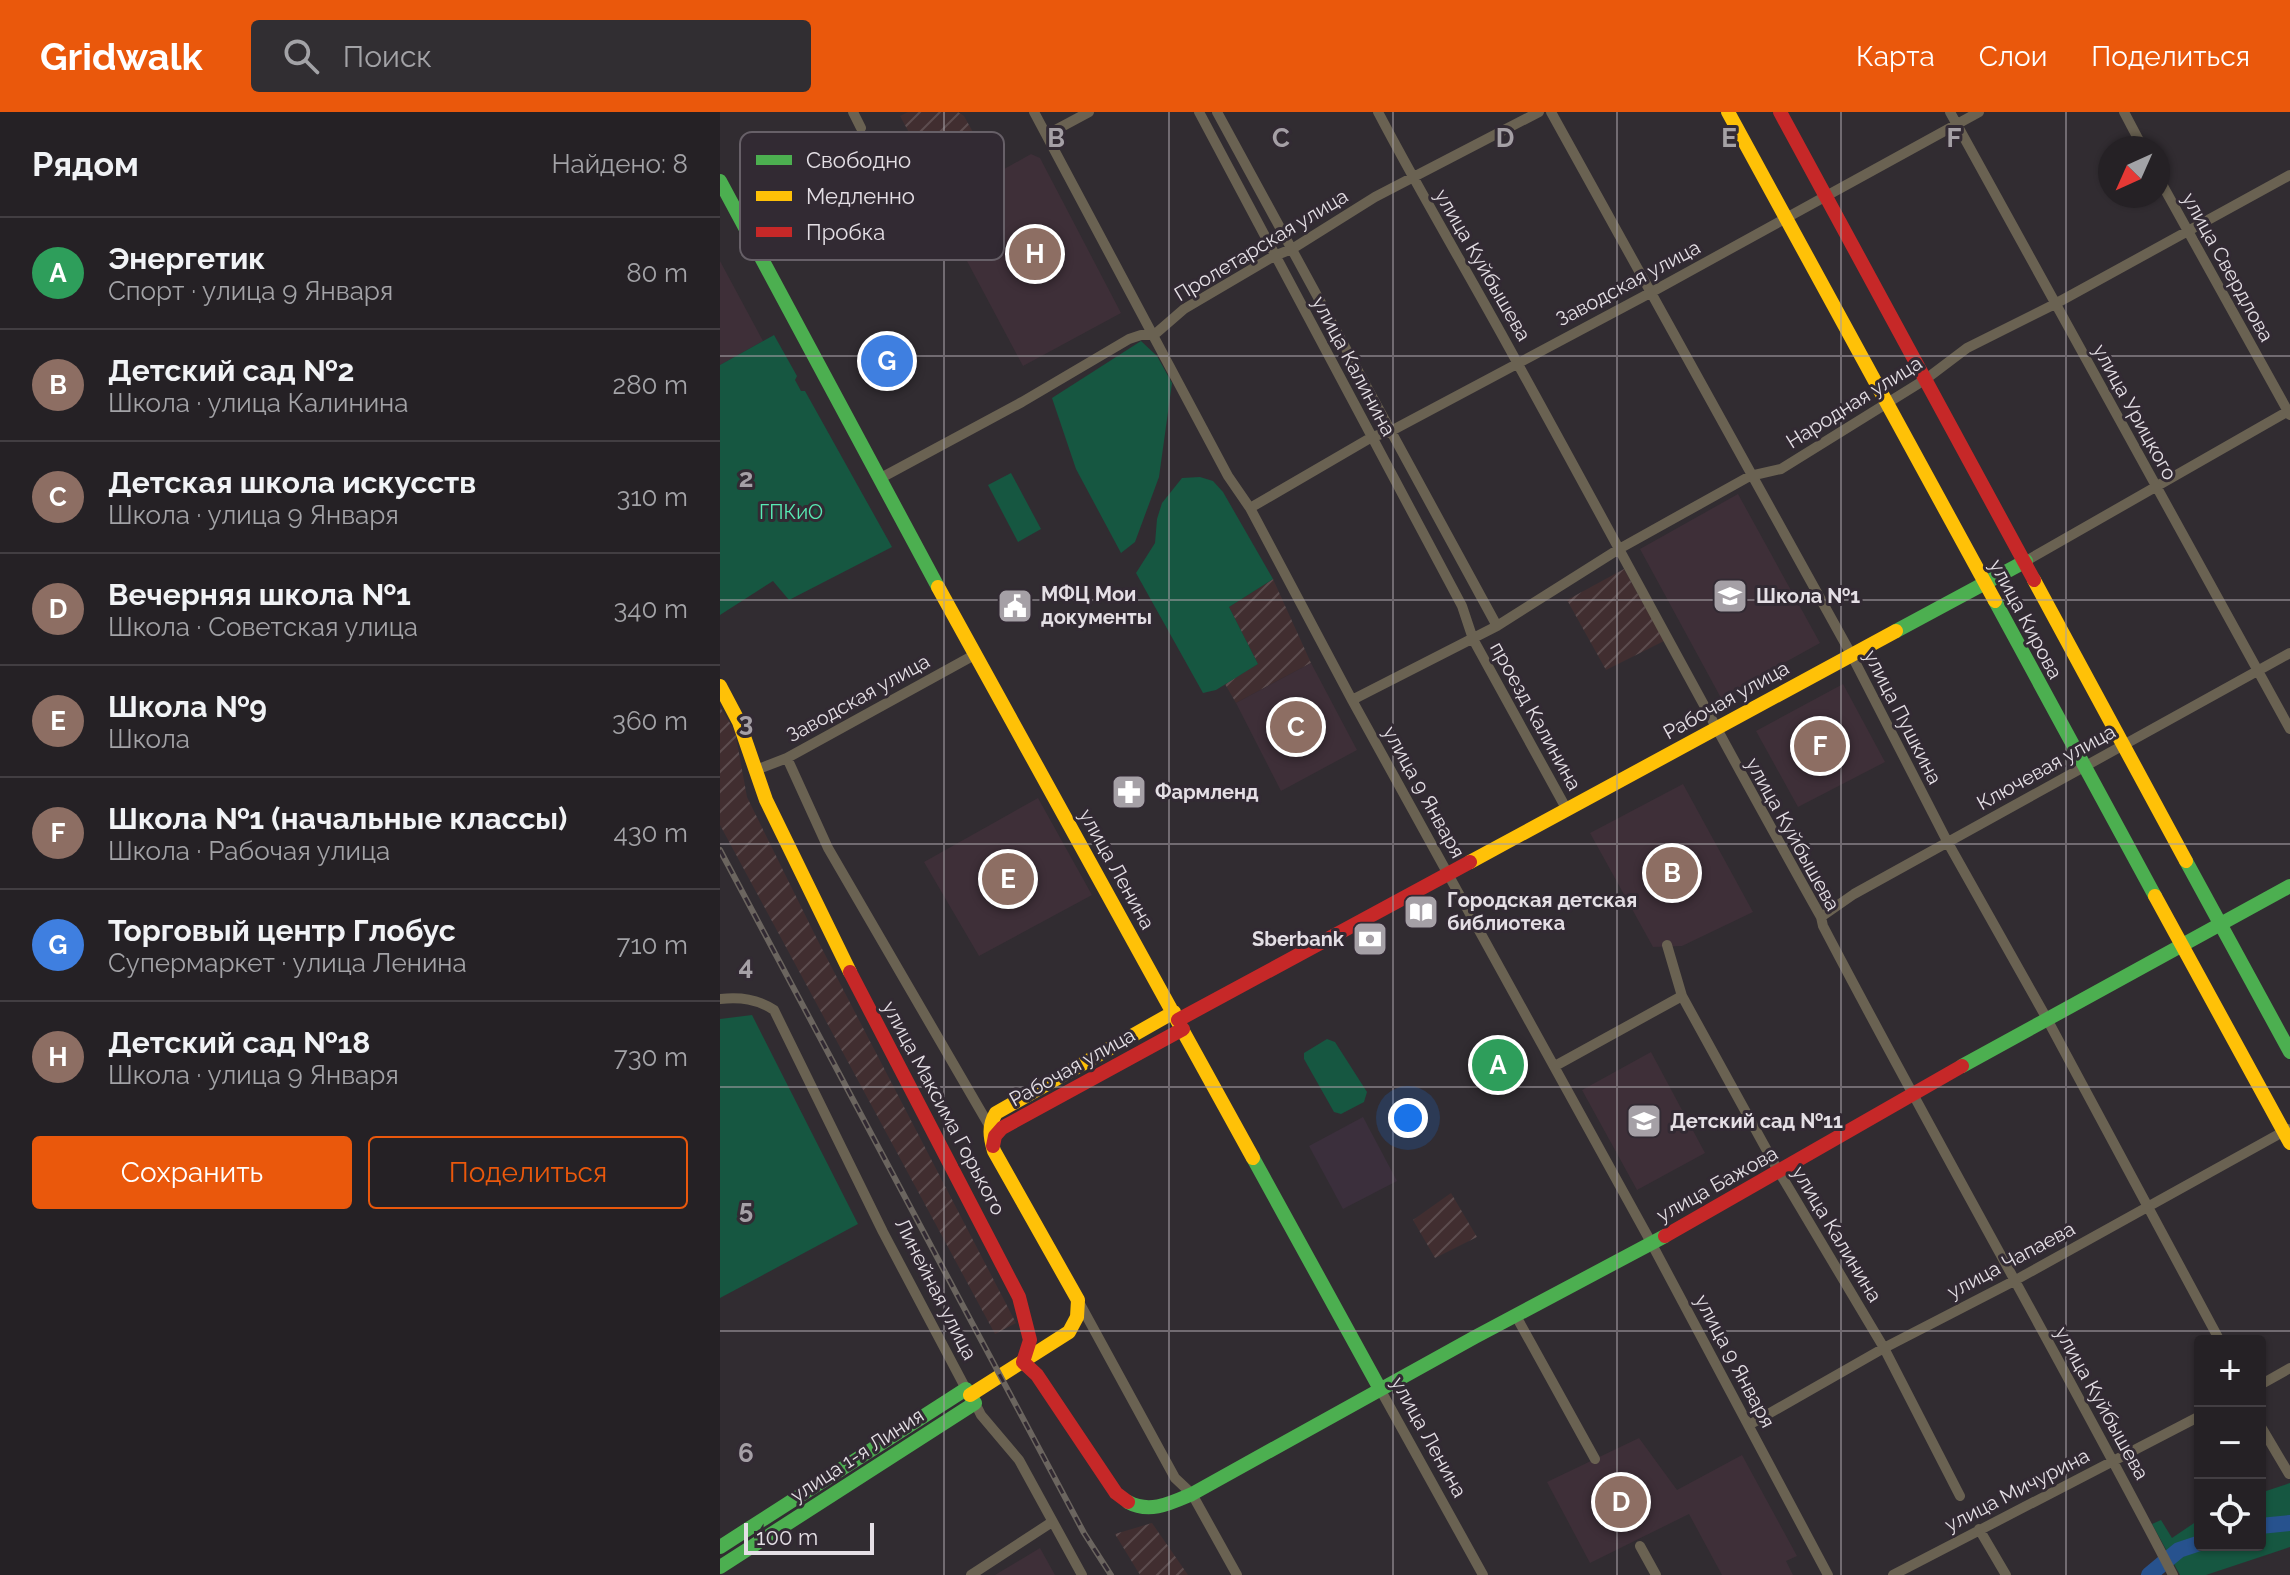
<!DOCTYPE html>
<html lang="ru">
<meta charset="utf-8">
<style>
:root{--surface:#252125;--page:#312e32;--text:#f1f3f6;--muted:#a3a3a7;--line:#423e42;--accent:#ea580c}
body{margin:0;font-family:Raleway,sans-serif;background:var(--page);color:var(--text)}
.controls{position:absolute;right:24px;bottom:24px;display:grid;overflow:hidden;border-radius:8px;box-shadow:0 2px 6px #0004}
.controls button{width:72px;height:72px;display:grid;place-items:center;padding:0;border:0;border-bottom:2px solid var(--line);background:var(--surface);color:var(--text);font:40px sans-serif}
.compass{position:absolute;left:1378px;top:24px;width:72px;height:72px;border-radius:50%;background:var(--surface);box-shadow:0 2px 6px #0004;rotate:225deg}
.scale{position:absolute;left:24px;bottom:20px;width:130px;box-sizing:border-box;padding-left:8px;border:4px solid #e4dfe5;border-top:0;font-size:22px;line-height:28px;white-space:nowrap;color:#e4dfe5;-webkit-text-stroke:6px #322a33;paint-order:stroke}
.you{position:absolute;left:688px;top:1006px;width:28px;height:28px;margin:-20px;border:6px solid #fff;border-radius:50%;background:#1a73e8;box-shadow:0 0 0 12px #1a73e833}
.badge{display:grid;place-items:center;width:52px;height:52px;border-radius:50%;background:var(--accent);color:#fff;font-size:26px;font-weight:700}
.pin{position:absolute;translate:-50% -50%;border:4px solid #fff;box-shadow:0 2px 8px #0006}
.list{margin:0;padding:0;list-style:none}
h2{display:flex;justify-content:space-between;align-items:center;height:104px;margin:0;padding:0 32px;font-size:34px}
h2 small{font-size:26px;font-weight:400;color:var(--muted)}
.list li{display:grid;grid-template-columns:52px 1fr auto;gap:24px;align-items:center;box-sizing:border-box;height:112px;padding:0 32px;border-top:2px solid var(--line)}
.list b{display:block;font-size:30px;white-space:nowrap}
.list p{margin:0;font-size:26px;white-space:nowrap;color:var(--muted)}
.list em{font-size:26px;font-style:normal;color:var(--muted)}
.actions{display:flex;gap:16px;padding:24px 32px}
.actions a{flex:1;padding:18px 0;border:2px solid var(--accent);border-radius:8px;text-align:center;font-size:28px;color:var(--accent)}
.actions .main{background:var(--accent);color:#fff}
.icon{flex:none;width:44px;height:44px;fill:none;stroke:currentColor;stroke-width:2;stroke-linecap:round;stroke-linejoin:round}
.map{position:relative;flex:none;width:1570px;height:1463px;overflow:hidden}
header{display:flex;align-items:center;gap:48px;box-sizing:border-box;height:112px;padding:0 40px;background:var(--accent);color:#fff}
header strong{font-size:38px}
nav{display:flex;gap:44px;margin-inline-start:auto;font-size:28px}
.search{width:560px;height:72px;background:var(--page);display:flex;align-items:center;gap:20px;box-sizing:border-box;padding:0 28px;border-radius:8px;color:var(--muted);font-size:30px}
main{display:flex}
aside{flex:1;background:var(--surface)}
.map>svg:first-child{display:block}
.built{fill:#3b2f3c}
.industrial{fill:url(#industrial-furrows)}
.education{fill:#3e2f38}
.green{fill:#165741}
.lines{fill:none;stroke-linecap:round;stroke-linejoin:round}
.river{stroke:#27528e;stroke-width:16}
.street{stroke:#6a6252;stroke-width:10}
.fast{stroke:#4caf50;stroke-width:14}
.slow{stroke:#ffc107;stroke-width:14}
.jam{stroke:#c62828;stroke-width:14}
.rail-casing{stroke:#6b655f;stroke-width:6}
.rail{stroke:#322a33;stroke-width:3;stroke-dasharray:9;stroke-linecap:butt}
.grid{fill:none;stroke:#a5a0a6;stroke-width:2;stroke-opacity:0.55}
.labels{text-anchor:middle;dominant-baseline:central;stroke-width:6;stroke-linejoin:round;paint-order:stroke}
.street-label{font-size:20px;fill:#e4dfe5;stroke:#322a33}
.park-label{font-size:20px;fill:#58ebb4;stroke:#322a33}
.poi-label{font-size:20px;font-weight:bold;fill:#e4dfe5;stroke:#322a33;text-anchor:start}
.key{fill:#322a33;stroke:#676068;stroke-width:2}
.key-label{font-size:22px;fill:#e4dfe5}
.grid-label{font-size:26px;text-anchor:middle;font-weight:bold;fill:#a5a0a6;stroke:#322a33;stroke-width:6;stroke-linejoin:round;paint-order:stroke}
</style>
<header>
<strong>Gridwalk</strong>
<div class="search"><svg class="icon" aria-label="search" viewBox="0 0 24 24"><circle cx="10" cy="10" r="6"/><path d="M15 15l6 6"/></svg>Поиск</div>
<nav><a>Карта</a><a>Слои</a><a>Поделиться</a></nav>
</header>
<main>
<aside>
<h2>Рядом<small>Найдено: 8</small></h2>
<ul class="list">
<li><span class="badge" style="background:#2e9e5b">A</span><div><b>Энергетик</b><p>Спорт · улица 9 Января</p></div><em>80 m</em></li>
<li><span class="badge" style="background:#8d6e63">B</span><div><b>Детский сад №2</b><p>Школа · улица Калинина</p></div><em>280 m</em></li>
<li><span class="badge" style="background:#8d6e63">C</span><div><b>Детская школа искусств</b><p>Школа · улица 9 Января</p></div><em>310 m</em></li>
<li><span class="badge" style="background:#8d6e63">D</span><div><b>Вечерняя школа №1</b><p>Школа · Советская улица</p></div><em>340 m</em></li>
<li><span class="badge" style="background:#8d6e63">E</span><div><b>Школа №9</b><p>Школа</p></div><em>360 m</em></li>
<li><span class="badge" style="background:#8d6e63">F</span><div><b>Школа №1 (начальные классы)</b><p>Школа · Рабочая улица</p></div><em>430 m</em></li>
<li><span class="badge" style="background:#3f7fe0">G</span><div><b>Торговый центр Глобус</b><p>Супермаркет · улица Ленина</p></div><em>710 m</em></li>
<li><span class="badge" style="background:#8d6e63">H</span><div><b>Детский сад №18</b><p>Школа · улица 9 Января</p></div><em>730 m</em></li>
</ul>
<div class="actions"><a class="main">Сохранить</a><a>Поделиться</a></div>
</aside>
<div class="map">
<svg width="1570" height="1463" viewBox="0 0 1570 1463">
<defs>
<pattern id="industrial-furrows" width="10" height="10" patternUnits="userSpaceOnUse" patternTransform="scale(2)"><rect width="10" height="10" fill="#412e30"/><path d="M-1 1l2-2M0 10L10 0M9 11l2-2" fill="none" stroke="#5c4c4e"/></pattern>
</defs>
<rect width="100%" height="100%" fill="#312c31"/>
<path class="built" d="M 643,1005 L 677,1069 L 623,1097 L 589,1034 Z"/>
<path class="industrial" d="M 188,0 L 238,0 L 244,4 L 270,51 L 261,61 L 222,81 L 180,4 Z
M 904,457 L 944,529 L 886,558 L 847,488 Z
M 553,467 L 591,551 L 516,591 L 505,572 L 538,552 L 509,495 Z
M 0,595 L 15,619 L 27,685 L 97,827 L 296,1211 L 275,1222 L 0,713 Z
M 731,1081 L 757,1125 L 715,1146 L 693,1108 Z
M 432,1411 L 468,1463 L 420,1463 L 395,1422 Z"/>
<path class="education" d="M 311,42 L 320,46 L 401,201 L 303,254 L 247,149 L 273,135 L 243,80 Z
M 0,149 L 43,229 L 0,253 Z
M 1018,382 L 1100,531 L 1001,586 L 920,437 Z
M 591,551 L 637,638 L 561,679 L 516,591 Z
M 1123,572 L 1165,650 L 1078,695 L 1036,619 Z
M 963,672 L 1033,800 L 962,834 L 933,835 L 870,721 Z
M 318,686 L 372,783 L 259,844 L 204,750 Z
M 931,940 L 985,1041 L 917,1078 L 862,978 Z
M 919,1326 L 957,1378 L 1022,1343 L 1077,1444 L 1066,1449 L 1073,1463 L 1002,1463 L 969,1402 L 870,1451 L 827,1370 Z
M 320,1436 L 335,1463 L 275,1463 Z"/>
<path class="green" d="M 54,223 L 77,264 L 75,268 L 81,279 L 85,279 L 172,435 L 69,488 L 53,469 L 0,503 L 0,253 Z
M 421,229 L 437,244 L 452,271 L 439,365 L 415,430 L 401,441 L 356,357 L 332,286 Z
M 291,361 L 321,417 L 298,430 L 268,373 Z
M 480,365 L 493,369 L 503,380 L 553,467 L 509,495 L 538,552 L 496,578 L 483,581 L 416,461 L 435,431 L 437,407 L 442,391 L 462,366 Z
M 32,903 L 138,1112 L 0,1186 L 0,907 Z
M 607,927 L 615,930 L 647,980 L 644,990 L 621,1002 L 614,1000 L 584,947 L 584,941 Z
M 792,931 L 804,954 L 764,976 L 752,953 Z
M 1570,1371 L 1570,1435 L 1486,1463 L 1460,1463 L 1432,1412 L 1441,1408 L 1452,1426 L 1480,1407 L 1480,1433 L 1540,1433 L 1540,1381 Z"/>
<g class="lines">
<path class="river" d="M 1540,1414 L 1570,1411
M 1429,1463 L 1459,1438 L 1480,1431"/>
<path class="street" d="M 133,0 L 141,16
M 314,0 L 508,364 L 530,396 L 632,588 L 927,1123 L 1108,1463
M 479,0 L 742,494 L 753,527 L 847,698
M 497,0 L 777,514
M 658,0 C 703,86 753,169 799,254 C 900,437 998,622 1101,805 L 1103,814 C 1217,1032 1340,1245 1453,1463
M 831,0 L 1131,542 L 1228,731 L 1327,907 L 1500,1229
M 1230,0 L 1570,617
M 1404,0 L 1423,36
M 328,22 L 369,0
M 1438,65 L 1570,303
M 159,367 L 302,290 L 409,227 L 421,223 L 434,223 L 464,197 L 554,144 L 572,137 L 655,85 L 819,0
M 530,396 L 652,325 L 671,319 L 930,181 L 1259,0
M 1306,449 L 1570,298
M 632,588 L 777,514 L 899,437 L 1030,364 L 1061,357 L 1206,267 L 1247,236 L 1335,192 L 1570,63
M 67,646 L 108,736 L 270,1015
M 36,658 L 67,646 L 256,542
M 1101,805 L 1134,782 L 1570,541
M 947,833 L 962,884 L 1055,1053 L 1164,1236 L 1240,1384
M 0,887 C 21,885 37,887 54,898 L 163,1120 L 246,1277
M 835,954 L 962,884
M 360,1192 L 455,1366 L 472,1382 L 517,1463
M 796,1204 L 875,1347
M 1540,1273 L 1570,1256
M 660,1277 L 763,1463
M 255,1291 L 261,1303 L 299,1348 L 362,1463
M 1029,1313 L 1164,1236 L 1294,1169 L 1568,1017
M 1540,1313 L 1569,1362
M 1259,1417 L 1286,1463
M 920,1434 L 936,1463
M 251,1463 L 332,1410
M 1173,1463 L 1480,1304"/>
<path class="fast" d="M 0,69 L 218,475
M 1275,489 L 1435,784
M 1176,519 L 1306,449
M 1466,749 L 1570,940
M 1242,954 L 1570,774
M 533,1046 L 660,1277
M 408,1390 C 430,1402 451,1391 472,1382 L 755,1225 L 945,1124
M 0,1435 L 246,1277 L 255,1291 L 0,1455"/>
<path class="slow" d="M 1008,0 L 1275,489
M 1314,468 L 1466,749
M 218,475 L 533,1046
M 0,574 L 19,610 L 46,688 L 130,860
M 750,750 L 1176,519
M 1435,784 L 1570,1031
M 250,1283 L 349,1220 L 357,1205 L 358,1188 L 274,1039 C 270,1025 268,1014 276,1001 L 454,900"/>
<path class="jam" d="M 1060,0 L 1314,468
M 130,860 L 299,1185 L 310,1228 L 303,1250 L 317,1263 L 396,1381 L 408,1390
M 458,908 L 750,750
M 273,1034 L 275,1024 L 282,1016 L 463,917
M 945,1124 L 1242,954"/>
<defs>
<path id="rail" d="M 0,738 L 364,1421 L 391,1463"/>
</defs>
<use href="#rail" class="rail-casing"/>
<use href="#rail" class="rail"/>
</g>
<path class="grid" d="M 224,0 L 224,1463M 449,0 L 449,1463M 673,0 L 673,1463M 897,0 L 897,1463M 1121,0 L 1121,1463M 1346,0 L 1346,1463M 0,244 L 1570,244M 0,488 L 1570,488M 0,732 L 1570,732M 0,975 L 1570,975M 0,1219 L 1570,1219"/>
<defs>
<symbol id="school-square" viewBox="-11 -11 22 22"><rect x="-9" y="-9" width="18" height="18" rx="4" fill="#a5a0a6" stroke="#322a33"/><path d="M0-5L7-2L0 1L-7-2ZM-4 1L0 2.5L4 1V4Q0 6-4 4Z" fill="#fff"/></symbol>
<symbol id="civic-square" viewBox="-11 -11 22 22"><rect x="-9" y="-9" width="18" height="18" rx="4" fill="#a5a0a6" stroke="#322a33"/><path d="M-.6-6.5H3V-4.5H.6V-3L4-1V1h2V6H-6V1h2V-1L-.6-3ZM-1.2 2.5V6h2.4V2.5Z" fill="#fff"/></symbol>
<symbol id="pharmacy-square" viewBox="-11 -11 22 22"><rect x="-9" y="-9" width="18" height="18" rx="4" fill="#a5a0a6" stroke="#322a33"/><path d="M-2-6h4v4h4v4h-4v4h-4v-4h-4v-4h4Z" fill="#fff"/></symbol>
<symbol id="library-square" viewBox="-11 -11 22 22"><rect x="-9" y="-9" width="18" height="18" rx="4" fill="#a5a0a6" stroke="#322a33"/><path d="M-6-4Q-3-5.5-.7-3.5V5Q-3 3-6 4ZM6-4Q3-5.5 .7-3.5V5Q3 3 6 4Z" fill="#fff"/></symbol>
<symbol id="bank-square" viewBox="-11 -11 22 22"><rect x="-9" y="-9" width="18" height="18" rx="4" fill="#a5a0a6" stroke="#322a33"/><path d="M-6-4H6V4H-6ZM0-2.3a2.3 2.3 0 1 0 0 4.6a2.3 2.3 0 1 0 0-4.6Z" fill="#fff"/></symbol>
</defs>
<g fill-rule="evenodd">
<use href="#school-square" x="990" y="464" width="40" height="40"/>
<use href="#civic-square" x="275" y="474" width="40" height="40"/>
<use href="#pharmacy-square" x="389" y="660" width="40" height="40"/>
<use href="#library-square" x="681" y="780" width="40" height="40"/>
<use href="#bank-square" x="630" y="807" width="40" height="40"/>
<use href="#school-square" x="904" y="989" width="40" height="40"/>
</g>
<g class="labels">
<g class="street-label">
<text transform="translate(541 133) rotate(-31)">Пролетарская улица</text>
<text transform="translate(763 153) rotate(60)">улица Куйбышева</text>
<text transform="translate(1508 155) rotate(61)">улица Свердлова</text>
<text transform="translate(908 171) rotate(-28)">Заводская улица</text>
<text transform="translate(634 254) rotate(62)">улица Калинина</text>
<text transform="translate(1134 290) rotate(-32)">Народная улица</text>
<text transform="translate(1415 300) rotate(61)">улица Урицкого</text>
<text transform="translate(1306 507) rotate(62)">улица Кирова</text>
<text transform="translate(138 586) rotate(-29)">Заводская улица</text>
<text transform="translate(1006 588) rotate(-29)">Рабочая улица</text>
<text transform="translate(816 604) rotate(61)">проезд Калинина</text>
<text transform="translate(1183 605) rotate(63)">улица Пушкина</text>
<text transform="translate(1326 655) rotate(-29)">Ключевая улица</text>
<text transform="translate(704 680) rotate(61)">улица 9 Января</text>
<text transform="translate(1073 722) rotate(61)">улица Куйбышева</text>
<text transform="translate(397 757) rotate(61)">улица Ленина</text>
<text transform="translate(352 955) rotate(-29)">Рабочая улица</text>
<text transform="translate(224 996) rotate(62)">улица Максима Горького</text>
<text transform="translate(997 1072) rotate(-29)">улица Бажова</text>
<text transform="translate(1117 1122) rotate(59)">улица Калинина</text>
<text transform="translate(1291 1148) rotate(-28)">улица Чапаева</text>
<text transform="translate(216 1177) rotate(63)">Линейная улица</text>
<text transform="translate(1015 1249) rotate(62)">улица 9 Января</text>
<text transform="translate(1382 1291) rotate(61)">улица Куйбышева</text>
<text transform="translate(709 1325) rotate(61)">улица Ленина</text>
<text transform="translate(137 1343) rotate(-33)">улица 1-я Линия</text>
<text transform="translate(1297 1378) rotate(-27)">улица Мичурина</text>
</g>
<g class="park-label">
<text x="71" y="400">ГПКиО</text>
</g>
<g class="poi-label">
<text x="321" y="482">МФЦ Мои<tspan x="321" dy="23">документы</tspan></text>
<text x="1036" y="484">Школа №1</text>
<text x="435" y="680">Фармленд</text>
<text x="727" y="788">Городская детская<tspan x="727" dy="23">библиотека</tspan></text>
<text x="624" y="827" text-anchor="end">Sberbank</text>
<text x="950" y="1009">Детский сад №11</text>
</g>
</g>
<rect x="20" y="20" width="264" height="128" rx="12" class="key"/>
<rect x="36" y="43" width="36" height="10" fill="#4caf50"/>
<rect x="36" y="79" width="36" height="10" fill="#ffc107"/>
<rect x="36" y="115" width="36" height="10" fill="#c62828"/>
<g class="key-label">
<text x="86" y="56">Свободно</text>
<text x="86" y="92">Медленно</text>
<text x="86" y="128">Пробка</text>
</g>
<g class="grid-label">
<text x="336" y="35">B</text>
<text x="561" y="35">C</text>
<text x="785" y="35">D</text>
<text x="1009" y="35">E</text>
<text x="1234" y="35">F</text>
<text x="26" y="375">2</text>
<text x="26" y="619">3</text>
<text x="26" y="863">4</text>
<text x="26" y="1106">5</text>
<text x="26" y="1350">6</text>
</g>
</svg>
<div class="controls">
<button>+</button>
<button>−</button>
<button><svg class="icon" aria-label="locate" viewBox="0 0 24 24"><circle cx="12" cy="12" r="6"/><path d="M12 2v4M12 18v4M2 12h4M18 12h4"/></svg></button>
</div>
<svg class="compass" viewBox="-18 -18 36 36"><path d="M0-13l5 13h-10z" fill="#e53935"/><path d="M0 13l5-13h-10z" fill="#a3a3a7"/></svg>
<div class="scale">100 m</div>
<div class="you"></div>
<div class="pin badge" style="left:778px;top:953px;background:#2e9e5b">A</div>
<div class="pin badge" style="left:952px;top:761px;background:#8d6e63">B</div>
<div class="pin badge" style="left:576px;top:615px;background:#8d6e63">C</div>
<div class="pin badge" style="left:901px;top:1390px;background:#8d6e63">D</div>
<div class="pin badge" style="left:288px;top:767px;background:#8d6e63">E</div>
<div class="pin badge" style="left:1100px;top:634px;background:#8d6e63">F</div>
<div class="pin badge" style="left:167px;top:249px;background:#3f7fe0">G</div>
<div class="pin badge" style="left:315px;top:142px;background:#8d6e63">H</div>
</div>
</main>
